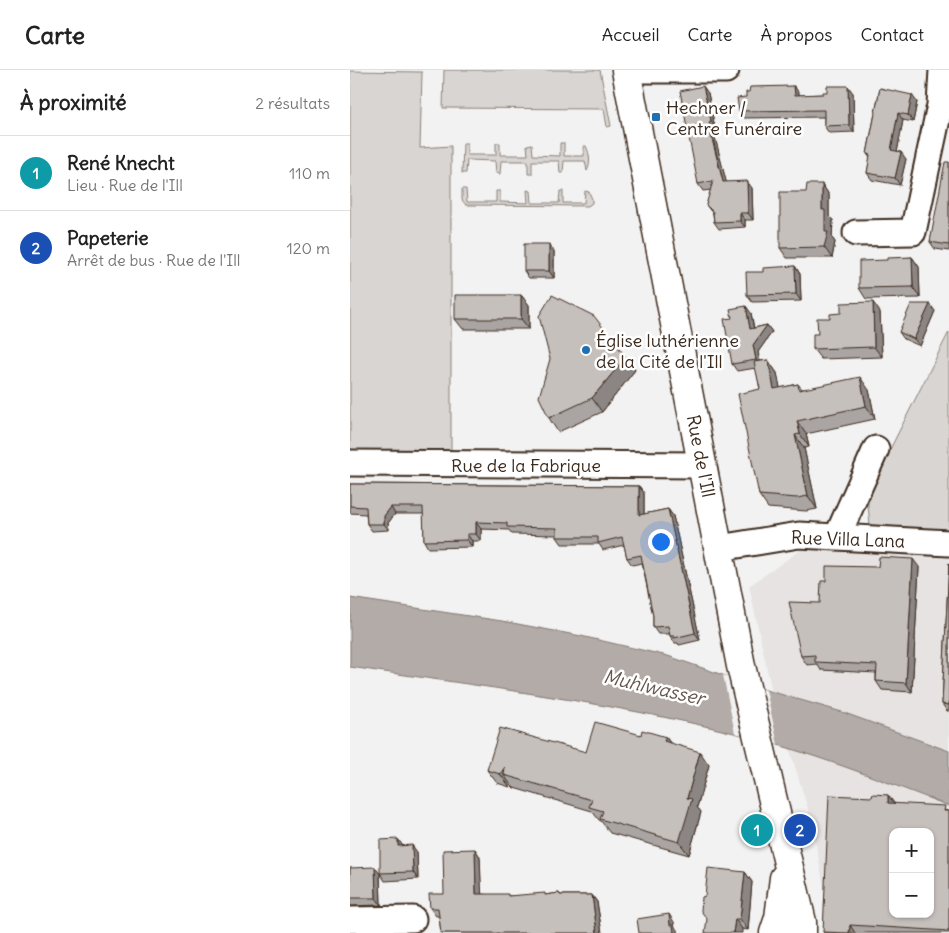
<!DOCTYPE html>
<html lang="fr">
<meta charset="utf-8">
<style>
:root{--surface:#fff;--page:#f2f2f2;--text:#222;--muted:#767676;--line:#e0e0e0;--accent:#1a73e8}
body{margin:0;font-family:Delius,sans-serif;background:var(--page);color:var(--text)}
.controls{position:absolute;right:15px;bottom:15px;display:grid;overflow:hidden;border-radius:10px;box-shadow:0 1px 4px #0004}
.controls button{width:45px;height:45px;display:grid;place-items:center;padding:0;border:0;border-bottom:1px solid var(--line);background:var(--surface);color:var(--text);font:25px sans-serif}
.you{position:absolute;left:310px;top:471px;width:18px;height:18px;margin:-12px;border:4px solid #fff;border-radius:50%;background:#1a73e8;box-shadow:0 0 0 8px #1a73e833}
.badge{display:grid;place-items:center;width:32px;height:32px;border-radius:50%;background:var(--accent);color:#fff;font-size:16px;font-weight:700}
.pin{position:absolute;translate:-50% -50%;border:2px solid #fff;box-shadow:0 1px 5px #0006}
.list{margin:0;padding:0;list-style:none}
h2{display:flex;justify-content:space-between;align-items:center;height:65px;margin:0;padding:0 20px;font-size:21px}
h2 small{font-size:16px;font-weight:400;color:var(--muted)}
.list li{display:grid;grid-template-columns:32px 1fr auto;gap:15px;align-items:center;box-sizing:border-box;height:75px;padding:0 20px;border-top:1px solid var(--line)}
.list b{display:block;font-size:19px;white-space:nowrap}
.list p{margin:0;font-size:16px;white-space:nowrap;color:var(--muted)}
.list em{font-size:16px;font-style:normal;color:var(--muted)}
.map{position:relative;flex:none;width:599px;height:863px;overflow:hidden}
header{display:flex;align-items:center;gap:30px;box-sizing:border-box;height:70px;padding:0 25px;background:var(--surface);border-bottom:1px solid var(--line)}
header strong{font-size:24px}
nav{display:flex;gap:28px;margin-inline-start:auto;font-size:18px}
main{display:flex}
aside{flex:1;background:var(--surface)}
.map>svg:first-child{display:block}
.built{fill:#e6e3e2;fill-rule:evenodd}
.green{fill:#d8d5d2;stroke:#8a8078}
.water{fill:#b2aba7;stroke:#827770}
.pier{fill:#f3f2f2}
.lines{fill:none;stroke-linecap:round;stroke-linejoin:round}
.minor-casing{stroke:#3b2a1e;stroke-width:29}
.major-casing{stroke:#3b2a1e;stroke-width:31}
.minor{stroke:#fff;stroke-width:25}
.major{stroke:#fff;stroke-width:28}
.wall{fill:#aaa5a3;stroke:#3b2a1e}
.shaded-wall{fill:#8b8684;stroke:#3b2a1e}
.building{fill:#c6c0bd;stroke:#3b2a1e;fill-rule:evenodd}
.poi-dot{fill:#1f6fb2;stroke:#fff;stroke-width:2}
.labels{text-anchor:middle;dominant-baseline:central;stroke-width:5;stroke-linejoin:round;paint-order:stroke}
.poi-label{font-size:18px;fill:#3b2a1e;stroke:#fff;text-anchor:start}
.street-label{font-size:18px;fill:#3b2a1e;stroke:#fff}
.water-label{font-size:19px;font-style:italic;fill:#65574e;stroke:#fff}
</style>
<header>
<strong>Carte</strong>
<nav><a>Accueil</a><a>Carte</a><a>À propos</a><a>Contact</a></nav>
</header>
<main>
<aside>
<h2>À proximité<small>2 résultats</small></h2>
<ul class="list">
<li><span class="badge" style="background:#0f9aa8">1</span><div><b>René Knecht</b><p>Lieu · Rue de l'Ill</p></div><em>110 m</em></li>
<li><span class="badge" style="background:#1a4fb4">2</span><div><b>Papeterie</b><p>Arrêt de bus · Rue de l'Ill</p></div><em>120 m</em></li>
</ul>
</aside>
<div class="map">
<svg width="599" height="863" viewBox="0 0 599 863">
<rect width="100%" height="100%" fill="#f3f2f2"/>
<filter id="ink" filterUnits="userSpaceOnUse"><feTurbulence type="fractalNoise" baseFrequency=".02" numOctaves="2"/><feDisplacementMap in="SourceGraphic" scale="10" xChannelSelector="R" yChannelSelector="G"/><feConvolveMatrix kernelMatrix="1 2 1 2 8 2 1 2 1" color-interpolation-filters="sRGB"/></filter>
<g filter="url(#ink)">
<path class="built" d="M 452,479 L 599,486 L 599,863 L 477,833 L 461,749 L 422,622 L 399,516 ZM 543,762 L 580,762 L 580,844 L 543,844 Z"/>
<path class="green" d="M 94,0 L 250,0 L 261,56 L 257,57 L 254,39 L 93,38 Z
M 0,1 L 72,2 L 70,78 L 101,76 L 101,384 L 0,381 Z
M 113,73 L 117,73 L 117,85 L 146,85 L 146,73 L 150,73 L 150,85 L 178,85 L 177,75 L 182,74 L 183,85 L 210,86 L 210,73 L 214,73 L 214,86 L 234,86 L 234,76 L 236,76 C 240,84 241,94 237,101 L 235,91 L 214,91 L 213,103 L 210,103 L 209,91 L 182,91 L 182,104 L 178,104 L 178,91 L 151,91 L 150,104 L 146,103 L 145,91 L 117,90 L 116,103 L 112,103 Z
M 112,119 L 116,119 L 117,132 L 146,132 L 146,121 L 150,121 L 150,132 L 178,133 L 177,120 L 181,121 L 182,133 L 209,133 L 210,121 L 213,121 L 213,133 L 234,133 L 235,121 L 239,122 L 242,129 L 242,133 L 238,136 L 116,135 L 112,130 Z
M 599,262 L 599,460 L 520,455 L 517,425 Z"/>
<path class="water" d="M 0,528 L 152,551 L 231,566 L 318,586 L 416,620 L 492,642 L 599,681 L 599,736 C 529,709 458,681 384,663 C 259,632 128,616 0,597 Z"/>
<path class="pier" d="M 373,605 L 416,620 L 428,675 L 385,663 Z"/>
<g class="lines">
<defs>
<path id="minor" d="M 276,0 L 376,0
M 506,163 L 563,162 L 590,35 L 592,0
M 0,393 L 353,395
M 487,467 L 526,379
M 369,478 L 449,465 L 599,473
M 0,850 L 63,849"/>
<path id="major" d="M 276,0 L 391,596 L 452,852 L 452,863
M 424,863 L 429,848 L 434,808"/>
</defs>
<use href="#minor" class="minor-casing"/>
<use href="#major" class="major-casing"/>
<use href="#minor" class="minor"/>
<use href="#major" class="major"/>
</g>
<path class="wall" d="M 444,16 L 449,23 L 449,25 L 503,23 L 504,62 L 479,63 L 474,56 L 474,47 L 394,48 L 389,41 L 396,27 L 399,22 Z
M 530,18 L 567,32 L 563,52 L 553,50 L 547,82 L 556,89 L 550,115 L 522,110 L 517,103 L 520,88 L 517,84 Z
M 358,23 L 365,58 L 363,59 L 366,72 L 376,112 L 402,118 L 403,150 L 395,150 L 395,157 L 369,159 L 364,152 L 363,144 L 356,135 L 361,120 L 353,121 L 348,114 Z
M 599,92 L 599,181 L 585,179 L 580,172 Z
M 472,114 L 479,125 L 479,146 L 483,150 L 482,168 L 485,172 L 482,188 L 437,188 L 430,178 L 456,122 Z
M 204,181 L 204,208 L 179,208 L 174,201 Z
M 562,187 L 569,197 L 570,228 L 516,229 L 509,218 L 537,190 Z
M 445,196 L 450,204 L 451,231 L 402,232 L 397,225 L 413,202 Z
M 171,225 L 179,235 L 179,259 L 113,259 L 105,249 Z
M 585,241 L 570,276 L 554,269 L 549,262 Z
M 530,242 L 532,287 L 471,289 L 463,279 L 468,264 L 480,248 Z
M 401,243 L 404,258 L 417,255 L 422,262 L 408,282 L 410,291 L 418,290 L 427,303 L 430,318 L 448,314 L 452,319 L 519,320 L 525,349 L 456,364 L 459,377 L 454,378 L 467,439 L 456,441 L 418,438 L 409,425 L 410,319 L 406,298 L 387,301 L 382,294 Z
M 276,287 L 285,300 L 252,342 L 208,362 L 199,348 Z
M 0,414 L 289,416 L 294,423 L 294,444 L 318,439 L 323,446 L 350,570 L 329,575 L 328,573 L 325,573 L 320,566 L 320,564 L 308,564 L 303,557 L 303,546 L 292,493 L 282,495 L 277,488 L 274,475 L 253,480 L 249,474 L 212,474 L 207,467 L 207,465 L 162,464 L 159,460 L 131,459 L 131,471 L 122,471 L 122,477 L 78,478 L 74,471 L 74,444 L 45,444 L 38,453 L 39,460 L 22,461 L 17,454 L 16,444 L 0,443 Z
M 599,493 L 599,641 L 597,641 L 592,634 Z
M 528,497 L 569,497 L 562,622 L 532,620 L 526,611 L 526,603 L 471,600 L 467,594 L 457,595 L 451,586 L 470,533 L 476,511 Z
M 291,665 L 316,667 L 320,673 L 359,695 L 347,737 L 351,742 L 339,785 L 260,763 L 251,751 L 249,750 L 242,741 L 164,718 L 161,715 L 160,717 L 147,713 L 137,700 L 236,682 Z
M 538,725 L 544,734 L 599,741 L 599,863 L 474,863 L 473,862 L 522,727 Z
M 52,776 L 67,782 L 68,809 L 35,811 L 30,803 Z
M 125,779 L 130,787 L 131,824 L 159,826 L 196,825 L 209,823 L 211,825 L 242,825 L 247,832 L 252,863 L 91,863 L 89,846 L 86,846 L 80,838 L 94,824 Z
M 0,798 L 30,804 L 31,835 L 0,836 Z
M 395,802 L 402,812 L 398,860 L 392,859 L 355,863 Z"/>
<path class="shaded-wall" d="M 353,16 L 358,23 L 365,58 L 361,51 Z
M 444,16 L 449,23 L 449,32 L 445,25 Z
M 498,16 L 503,23 L 504,62 L 499,55 Z
M 562,25 L 567,32 L 563,52 L 558,45 Z
M 548,43 L 553,50 L 546,88 L 541,80 Z
M 359,52 L 363,59 L 378,119 L 373,112 Z
M 551,82 L 556,89 L 550,115 L 545,108 Z
M 397,111 L 402,118 L 403,150 L 398,143 Z
M 472,114 L 479,125 L 479,146 L 483,150 L 482,168 L 485,172 L 482,188 L 474,177 L 472,140 Z
M 390,143 L 395,150 L 395,157 L 390,151 Z
M 199,174 L 204,181 L 204,208 L 199,201 Z
M 562,187 L 569,197 L 570,228 L 563,217 Z
M 445,196 L 450,204 L 451,231 L 446,224 Z
M 171,225 L 179,235 L 179,259 L 171,249 Z
M 523,232 L 530,242 L 532,287 L 524,277 Z
M 580,234 L 585,241 L 570,276 L 564,269 Z
M 396,236 L 401,243 L 405,266 L 400,259 Z
M 417,255 L 422,262 L 408,282 L 411,297 L 406,290 L 403,275 Z
M 276,287 L 285,300 L 252,342 L 242,328 Z
M 418,290 L 427,303 L 433,332 L 424,319 Z
M 510,307 L 519,320 L 525,349 L 516,336 Z
M 447,351 L 456,364 L 459,377 L 450,364 Z
M 445,365 L 454,378 L 467,439 L 458,426 Z
M 289,416 L 294,423 L 294,452 L 289,445 Z
M 41,437 L 45,444 L 38,453 L 39,460 L 34,454 L 34,446 Z
M 318,439 L 323,446 L 350,570 L 345,563 Z
M 126,452 L 131,459 L 131,471 L 126,464 Z
M 117,464 L 122,471 L 122,477 L 117,470 Z
M 563,489 L 569,497 L 562,622 L 556,613 Z
M 316,667 L 325,680 L 314,671 Z
M 350,682 L 359,695 L 347,737 L 351,742 L 339,785 L 329,772 L 337,728 Z
M 155,697 L 154,705 L 161,715 L 160,717 L 150,704 Z
M 538,725 L 547,737 L 538,733 Z
M 48,769 L 53,776 L 48,776 Z
M 62,775 L 67,782 L 68,809 L 63,802 Z
M 125,779 L 130,787 L 132,832 L 126,824 Z
M 25,797 L 30,804 L 31,835 L 26,828 Z
M 395,802 L 402,812 L 398,860 L 390,849 Z
M 242,825 L 247,832 L 252,863 L 247,863 Z
M 319,844 L 324,852 L 325,857 L 329,863 L 324,863 L 320,855 Z
M 385,849 L 392,859 L 392,863 L 383,863 Z
M 500,855 L 505,863 L 499,863 Z"/>
<path class="building" d="M 353,16 L 361,51 L 359,52 L 361,65 L 373,112 L 397,111 L 398,143 L 390,143 L 390,151 L 364,152 L 363,142 L 356,135 L 363,111 L 348,114 L 330,21 Z
M 444,16 L 445,25 L 473,24 L 473,22 L 477,22 L 477,16 L 498,16 L 499,55 L 474,56 L 474,40 L 389,41 L 387,28 L 396,27 L 396,22 L 399,22 L 400,17 Z
M 530,18 L 562,25 L 558,45 L 548,43 L 541,80 L 551,82 L 545,108 L 517,103 L 520,85 L 517,84 Z
M 595,92 L 599,92 L 599,175 L 580,172 Z
M 457,114 L 472,114 L 472,140 L 475,140 L 475,162 L 478,162 L 474,177 L 430,178 L 430,122 L 456,122 Z
M 174,174 L 199,174 L 199,201 L 174,201 Z
M 562,187 L 563,217 L 509,218 L 509,191 L 537,190 L 537,188 Z
M 445,196 L 446,224 L 397,225 L 396,202 L 413,202 L 413,198 Z
M 105,225 L 171,225 L 171,249 L 105,249 Z
M 202,225 L 244,246 L 276,287 L 242,328 L 199,348 L 189,327 L 200,289 L 189,246 Z
M 523,232 L 524,277 L 463,279 L 463,264 L 468,264 L 467,248 L 480,248 L 480,244 L 491,243 L 491,233 Z
M 561,234 L 580,234 L 564,269 L 549,262 Z
M 396,236 L 400,259 L 417,255 L 403,275 L 406,290 L 382,294 L 374,249 L 382,248 L 380,239 Z
M 418,290 L 424,319 L 448,314 L 449,320 L 510,307 L 516,336 L 447,351 L 450,364 L 445,365 L 458,426 L 447,428 L 409,425 L 388,324 L 410,319 L 404,292 Z
M 0,414 L 289,416 L 289,445 L 318,439 L 345,563 L 324,568 L 324,566 L 320,566 L 318,556 L 303,557 L 303,546 L 291,485 L 277,488 L 272,467 L 248,473 L 248,467 L 207,467 L 207,458 L 157,457 L 157,453 L 126,452 L 126,464 L 117,464 L 117,470 L 74,471 L 73,437 L 41,437 L 34,446 L 34,454 L 17,454 L 16,437 L 0,436 Z
M 529,487 L 563,489 L 556,613 L 526,611 L 527,595 L 465,592 L 465,585 L 451,586 L 439,532 L 470,533 L 471,511 L 476,511 L 476,496 L 528,497 Z
M 599,493 L 599,635 L 592,634 Z
M 245,652 L 291,665 L 292,660 L 316,667 L 314,671 L 350,682 L 337,728 L 342,729 L 329,772 L 250,749 L 253,741 L 239,737 L 242,730 L 154,705 L 155,697 L 150,704 L 137,700 L 150,658 L 236,682 Z
M 523,724 L 538,725 L 538,733 L 595,736 L 594,741 L 599,741 L 599,861 L 500,855 L 499,863 L 473,862 L 479,725 L 522,727 ZM 543,762 L 580,762 L 580,844 L 543,844 Z
M 48,769 L 48,776 L 62,775 L 63,802 L 30,803 L 30,770 Z
M 125,779 L 126,824 L 158,824 L 158,826 L 195,823 L 195,825 L 209,823 L 210,825 L 242,825 L 247,863 L 91,863 L 88,838 L 80,838 L 79,824 L 94,824 L 93,780 Z
M 25,797 L 26,828 L 0,828 L 0,798 Z
M 358,798 L 395,802 L 390,849 L 385,849 L 383,863 L 355,863 L 357,849 L 351,841 L 352,827 L 355,826 Z
M 319,844 L 320,855 L 323,855 L 324,863 L 289,863 L 287,849 Z"/>
</g>
<g class="poi-dot">
<rect x="301" y="42" width="10" height="10" rx="2.5"/>
<circle cx="236" cy="280" r="5"/>
</g>
<g class="labels">
<g class="poi-label">
<text x="316" y="37">Hechner /<tspan x="316" dy="21">Centre Funéraire</tspan></text>
<text x="246" y="270">Église luthérienne<tspan x="246" dy="21">de la Cité de l'Ill</tspan></text>
</g>
<g class="street-label">
<text transform="translate(351 386) rotate(79)">Rue de l'Ill</text>
<text x="176" y="395">Rue de la Fabrique</text>
<text transform="translate(498 469) rotate(2)">Rue Villa Lana</text>
</g>
<g class="water-label">
<text transform="translate(304 617) rotate(13)">Muhlwasser</text>
</g>
</g>
</svg>
<div class="controls">
<button>+</button>
<button>−</button>
</div>
<div class="you"></div>
<div class="pin badge" style="left:407px;top:760px;background:#0f9aa8">1</div>
<div class="pin badge" style="left:450px;top:760px;background:#1a4fb4">2</div>
</div>
</main>
